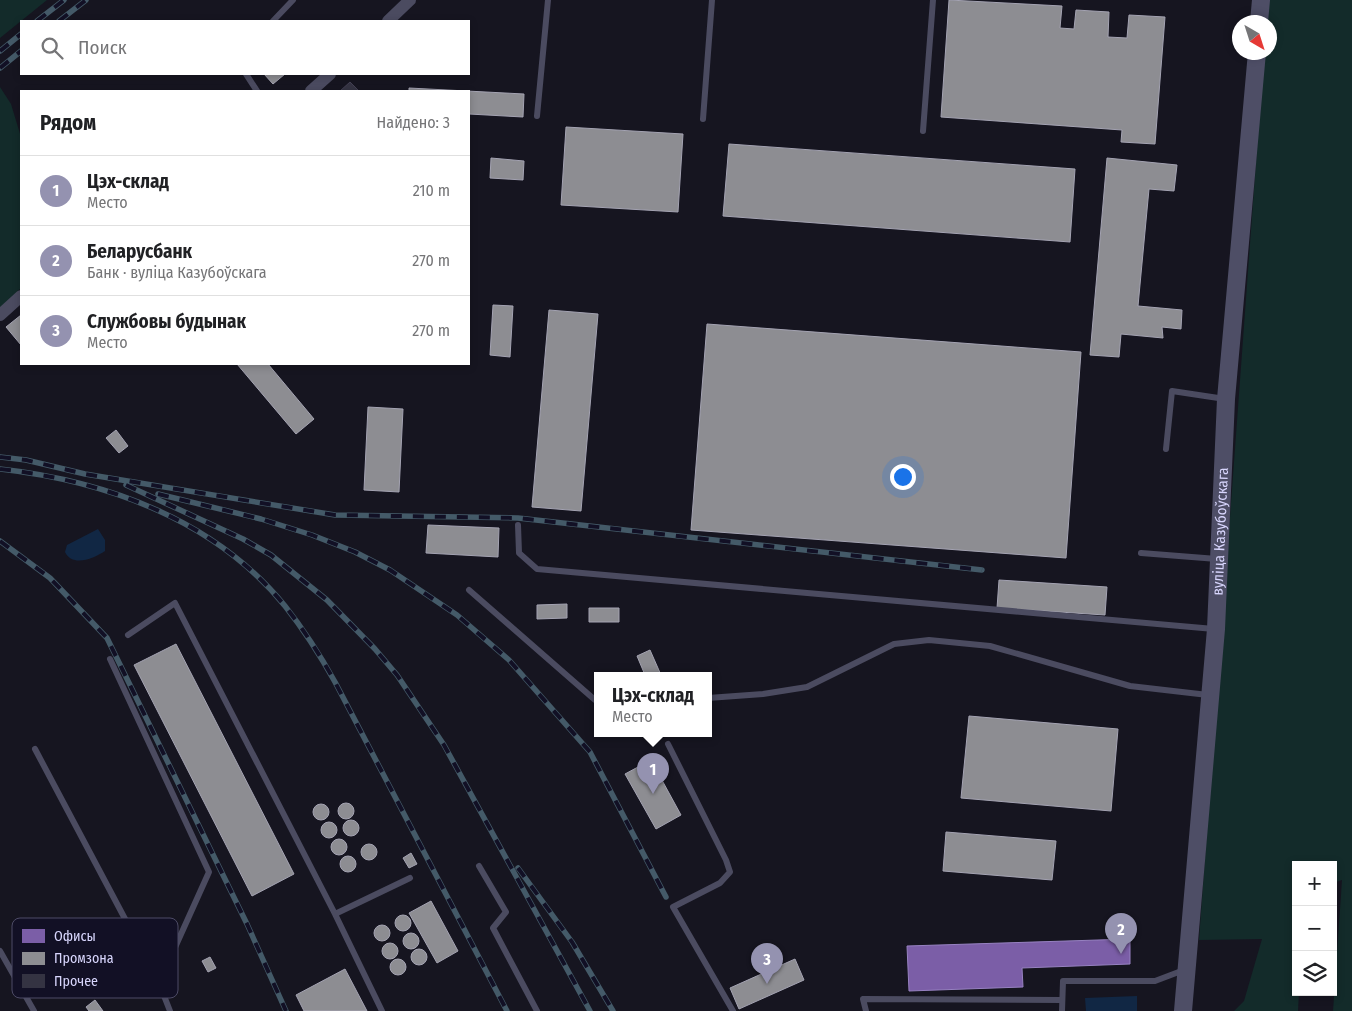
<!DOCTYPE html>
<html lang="ru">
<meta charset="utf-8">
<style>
:root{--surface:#fff;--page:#f6f6f6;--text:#202124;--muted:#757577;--line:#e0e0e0;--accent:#9492b0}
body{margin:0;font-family:"Fira Sans Condensed",sans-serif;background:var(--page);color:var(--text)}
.controls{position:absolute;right:15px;bottom:15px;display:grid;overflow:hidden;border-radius:0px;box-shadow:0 2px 8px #0003}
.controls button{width:45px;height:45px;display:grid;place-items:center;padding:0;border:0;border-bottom:1px solid var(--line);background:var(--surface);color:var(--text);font:25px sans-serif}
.compass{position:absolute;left:1232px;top:15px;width:45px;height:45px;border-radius:50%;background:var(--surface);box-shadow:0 2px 8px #0003;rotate:141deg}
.you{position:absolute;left:902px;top:476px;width:18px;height:18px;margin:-12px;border:4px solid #fff;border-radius:50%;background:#1a73e8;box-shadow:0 0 0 8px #1a73e833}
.badge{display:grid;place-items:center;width:32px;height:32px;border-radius:50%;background:var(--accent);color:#fff;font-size:16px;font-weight:700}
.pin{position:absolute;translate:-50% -41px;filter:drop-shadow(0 1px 2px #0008)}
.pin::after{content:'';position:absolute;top:26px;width:18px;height:15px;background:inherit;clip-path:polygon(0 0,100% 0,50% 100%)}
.popup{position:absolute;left:594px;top:672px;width:118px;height:65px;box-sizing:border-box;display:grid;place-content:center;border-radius:0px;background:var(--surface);filter:drop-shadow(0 1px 4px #0005);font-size:16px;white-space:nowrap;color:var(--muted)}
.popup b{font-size:19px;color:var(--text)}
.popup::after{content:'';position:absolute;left:50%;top:100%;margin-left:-10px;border:10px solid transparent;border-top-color:var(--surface)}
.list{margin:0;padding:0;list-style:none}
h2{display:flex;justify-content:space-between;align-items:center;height:65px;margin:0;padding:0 20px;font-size:21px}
h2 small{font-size:16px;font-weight:400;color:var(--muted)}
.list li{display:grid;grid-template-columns:32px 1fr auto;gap:15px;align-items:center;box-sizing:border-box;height:70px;padding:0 20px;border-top:1px solid var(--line)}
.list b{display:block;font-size:19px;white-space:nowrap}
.list p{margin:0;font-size:16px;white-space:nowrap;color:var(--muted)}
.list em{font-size:16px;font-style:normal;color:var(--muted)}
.icon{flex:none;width:28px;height:28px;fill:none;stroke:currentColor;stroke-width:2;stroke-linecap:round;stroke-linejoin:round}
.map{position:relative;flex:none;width:1352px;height:1011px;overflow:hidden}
.search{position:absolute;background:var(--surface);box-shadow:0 2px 8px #0003;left:20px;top:20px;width:450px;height:55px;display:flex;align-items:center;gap:12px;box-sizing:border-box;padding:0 18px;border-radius:0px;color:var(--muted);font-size:19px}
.panel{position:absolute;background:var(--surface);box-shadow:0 2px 8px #0003;left:20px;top:90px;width:450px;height:275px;border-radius:0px}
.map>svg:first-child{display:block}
.green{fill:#132b2a}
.water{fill:#112744}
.offices{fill:#7b5ea7;stroke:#9782c1}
.industry{fill:#8d8d92;stroke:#a4a3b2}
.building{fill:#343342;stroke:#434053}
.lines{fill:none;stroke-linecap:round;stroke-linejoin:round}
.lane{stroke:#4b4b60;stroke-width:6}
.street{stroke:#4b4b60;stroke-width:12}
.secondary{stroke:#4e4e66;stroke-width:18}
.rail-casing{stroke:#445a68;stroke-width:5.5}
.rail{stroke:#121025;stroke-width:4;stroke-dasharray:11;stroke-linecap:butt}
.labels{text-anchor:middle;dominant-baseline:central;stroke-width:5;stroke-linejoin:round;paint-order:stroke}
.street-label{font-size:15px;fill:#d8d6fd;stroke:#121025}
.key{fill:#121025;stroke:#4d4b66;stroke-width:1}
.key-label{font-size:14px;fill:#d8d6fd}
</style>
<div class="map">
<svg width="1352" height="1011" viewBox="0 0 1352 1011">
<rect width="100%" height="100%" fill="#161520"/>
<path class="green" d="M 0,0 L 47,0 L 0,38 Z
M 1268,0 L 1352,0 L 1352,1011 L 1333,1011 L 1342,880 L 1333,883 L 1333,865 L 1296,865 L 1296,992 L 1299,992 L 1298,1011 L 1234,1011 L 1244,1001 L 1262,939 L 1199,940 L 1264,53 L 1270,52 L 1270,22 L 1266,22 Z
M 0,87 L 11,104 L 21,137 L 21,288 L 0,308 Z"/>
<path class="water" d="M 98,529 L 105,540 L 105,551 C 94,558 73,568 65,552 L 67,545 Z
M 1137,996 L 1137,1011 L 1086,1011 L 1085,998 Z"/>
<path class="offices" d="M 1130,939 L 1130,964 L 1022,968 L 1023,987 L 909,991 L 907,946 Z"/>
<path class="industry" d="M 949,0 L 1062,6 L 1060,28 L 1074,29 L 1076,10 L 1109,12 L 1108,37 L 1127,38 L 1129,15 L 1165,17 L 1155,144 L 1121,142 L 1122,130 L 941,117 Z
M 264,74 L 285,74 L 273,84 Z
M 409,88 L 524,94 L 523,117 L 469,114 L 469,91 L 409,91 Z
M 566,127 L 683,134 L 678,212 L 561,205 Z
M 729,144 L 1075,169 L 1070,242 L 723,216 Z
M 491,158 L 524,161 L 523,180 L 490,178 Z
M 1107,158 L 1177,165 L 1174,191 L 1149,189 L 1138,306 L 1182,310 L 1181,329 L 1162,327 L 1163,338 L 1121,334 L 1119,357 L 1090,355 Z
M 493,305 L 513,306 L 510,357 L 490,355 Z
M 549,310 L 598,314 L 581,511 L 532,507 Z
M 21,315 L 21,345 L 6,327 Z
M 707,324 L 1081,352 L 1066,558 L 691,530 Z
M 237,364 L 268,364 L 314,419 L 296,434 Z
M 368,407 L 403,409 L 399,492 L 364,490 Z
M 116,430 L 128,446 L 119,453 L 106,438 Z
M 428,525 L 499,528 L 498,557 L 426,553 Z
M 999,580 L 1107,587 L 1105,615 L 997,608 Z
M 567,604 L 567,618 L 537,619 L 537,605 Z
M 589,608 L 619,608 L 619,622 L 589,622 Z
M 176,644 L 294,874 L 252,896 L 134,665 Z
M 650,650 L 661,675 L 645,675 L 637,656 Z
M 969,716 L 1118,729 L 1111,811 L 961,798 Z
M 651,760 L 681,815 L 656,829 L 625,774 Z
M338 811a8 8 0 1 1 16 0a8 8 0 1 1-16 0Z
M313 812a8 8 0 1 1 16 0a8 8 0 1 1-16 0Z
M343 828a8 8 0 1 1 16 0a8 8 0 1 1-16 0Z
M321 830a8 8 0 1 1 16 0a8 8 0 1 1-16 0Z
M 946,832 L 1056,841 L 1052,880 L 943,871 Z
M331 847a8 8 0 1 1 16 0a8 8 0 1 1-16 0Z
M361 852a8 8 0 1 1 16 0a8 8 0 1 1-16 0Z
M 411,853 L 417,864 L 409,868 L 403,858 Z
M340 864a8 8 0 1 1 16 0a8 8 0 1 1-16 0Z
M 431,901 L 458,951 L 437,963 L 409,913 Z
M395 923a8 8 0 1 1 16 0a8 8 0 1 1-16 0Z
M374 933a8 8 0 1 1 16 0a8 8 0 1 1-16 0Z
M403 941a8 8 0 1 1 16 0a8 8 0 1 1-16 0Z
M382 951a8 8 0 1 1 16 0a8 8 0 1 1-16 0Z
M411 957a8 8 0 1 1 16 0a8 8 0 1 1-16 0Z
M 210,957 L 216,968 L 208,972 L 202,961 Z
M 795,959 L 804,980 L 739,1009 L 730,988 Z
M390 967a8 8 0 1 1 16 0a8 8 0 1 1-16 0Z
M 345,969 L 367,1011 L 304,1011 L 296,995 Z
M 95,1000 L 103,1011 L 89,1011 L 86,1007 Z"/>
<path class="building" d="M 350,82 L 359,91 L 340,91 Z"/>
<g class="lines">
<path class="lane" d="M 273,21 L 293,0
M 246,74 L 257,91
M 537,116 L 548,0
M 703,119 L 712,0
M 923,131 L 933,0
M 1166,449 L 1172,391 L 1225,399
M 518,525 L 519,553 L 537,569 L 1214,629
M 1141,553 L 1217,559
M 469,590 L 595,700 L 598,699
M 128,635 L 175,603 L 335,914 L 382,1011
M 110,659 L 209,872 L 159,983
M 708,698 L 763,694 L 807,687 L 894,644 L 929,640 L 990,646 L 1130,686 L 1208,695
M 668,744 L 726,860 L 730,872 L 720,883 L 673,907 L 733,1011
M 35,749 L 159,983 L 170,1011
M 479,866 L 506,912 L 493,928 L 537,1011
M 335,914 L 410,878
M 0,951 L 34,1011
M 866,1011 L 863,999 L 1062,1000
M 1062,1011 L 1063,981 L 1155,981 L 1184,970"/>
<path class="street" d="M 388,21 L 410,0
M 311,91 L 330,74
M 0,315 L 21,296"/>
<g class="secondary">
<path d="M 1259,22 L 1261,0"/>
<path id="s1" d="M 1183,1011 L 1216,629 L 1226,399 L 1257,52"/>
</g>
<defs>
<path id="rail" d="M 37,21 L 64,0
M 59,21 L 86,0
M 0,51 L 21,34
M 0,68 L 21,51
M 0,457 L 26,460 L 85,474 L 335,515 L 518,518 L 982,570
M 0,469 C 107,481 215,520 285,606 C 304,630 320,655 335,682 L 507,1011
M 126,485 L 243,539 L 271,555 L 327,600 L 375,649 L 397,675 L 444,745 L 590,1011
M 158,494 L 261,519 L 312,535 L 355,552 L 390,570 L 457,615 L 509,660 L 590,752 L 666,897
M 0,541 L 50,578 L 107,638 L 247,924 L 286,1011
M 518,868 L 572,942 L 613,1011"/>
</defs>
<use href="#rail" class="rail-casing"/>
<use href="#rail" class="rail"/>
</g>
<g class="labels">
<g class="street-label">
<text stroke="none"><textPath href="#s1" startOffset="481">вуліца Казубоўскага</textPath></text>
</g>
</g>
<rect x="12" y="918" width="166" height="80" rx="8" class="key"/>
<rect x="22" y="929" width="23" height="14" fill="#7b5ea7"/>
<rect x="22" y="952" width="23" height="13" fill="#8d8d92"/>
<rect x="22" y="974" width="23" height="14" fill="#343342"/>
<g class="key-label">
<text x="54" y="941">Офисы</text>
<text x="54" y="963">Промзона</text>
<text x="54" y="986">Прочее</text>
</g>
</svg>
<div class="controls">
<button>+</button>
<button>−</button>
<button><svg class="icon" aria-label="layers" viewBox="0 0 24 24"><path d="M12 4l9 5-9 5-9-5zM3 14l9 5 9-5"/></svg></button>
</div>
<svg class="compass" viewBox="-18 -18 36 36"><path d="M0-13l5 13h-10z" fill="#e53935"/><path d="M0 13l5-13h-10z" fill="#757577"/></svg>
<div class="you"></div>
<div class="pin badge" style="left:653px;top:794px">1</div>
<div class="popup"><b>Цэх-склад</b>Место</div>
<div class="pin badge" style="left:1121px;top:954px">2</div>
<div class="pin badge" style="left:767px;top:984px">3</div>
<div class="search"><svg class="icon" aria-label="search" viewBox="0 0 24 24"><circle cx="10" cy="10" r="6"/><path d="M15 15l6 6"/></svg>Поиск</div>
<section class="panel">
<h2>Рядом<small>Найдено: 3</small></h2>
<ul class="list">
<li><span class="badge">1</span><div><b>Цэх-склад</b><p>Место</p></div><em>210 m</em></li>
<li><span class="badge">2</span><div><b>Беларусбанк</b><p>Банк · вуліца Казубоўскага</p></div><em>270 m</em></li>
<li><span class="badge">3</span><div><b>Службовы будынак</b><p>Место</p></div><em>270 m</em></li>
</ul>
</section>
</div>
